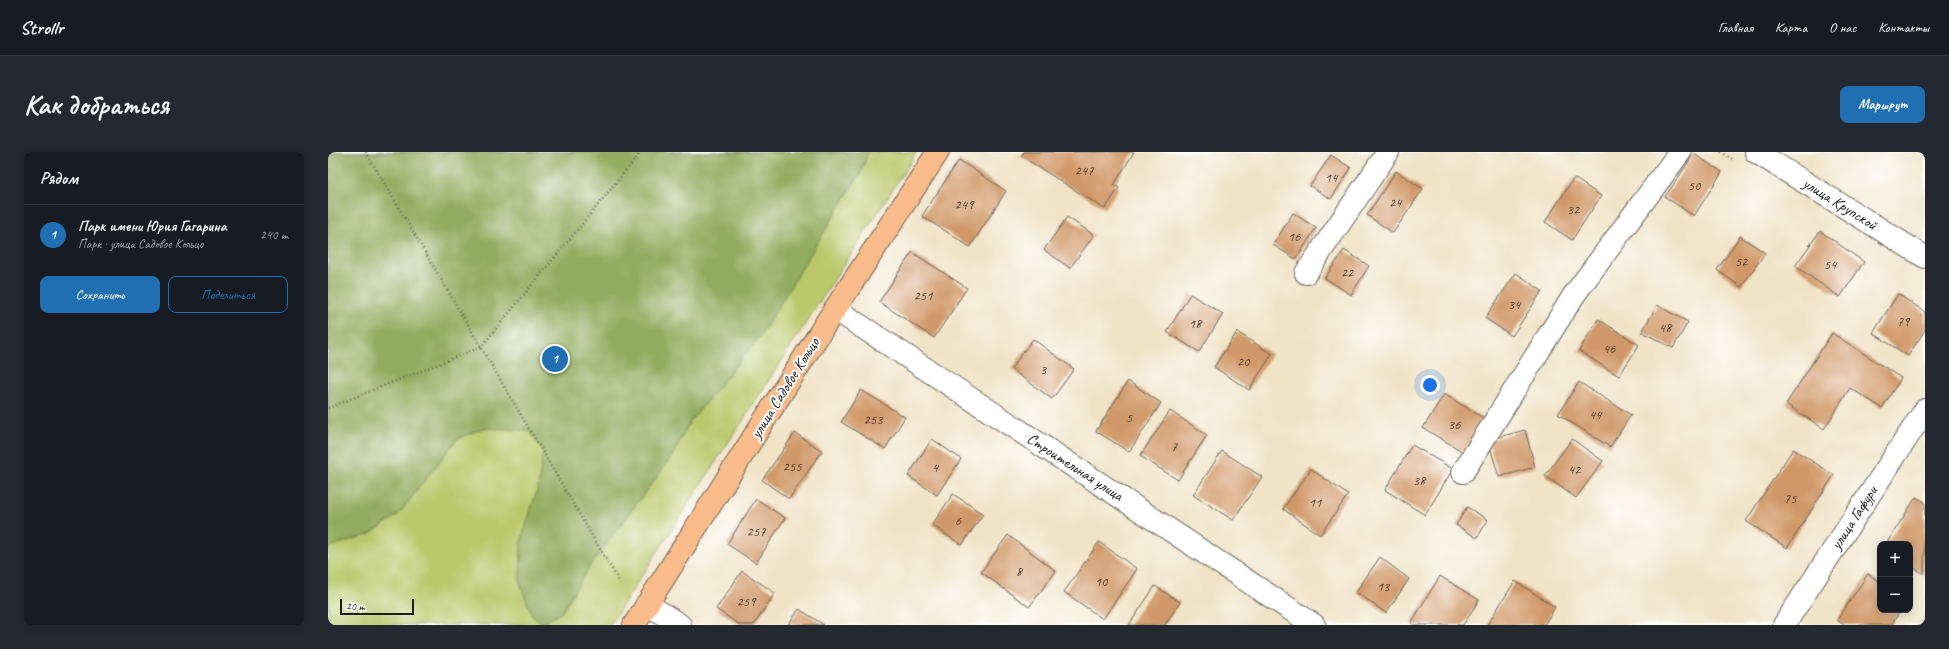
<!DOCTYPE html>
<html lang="ru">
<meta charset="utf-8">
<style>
:root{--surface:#171b24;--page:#242831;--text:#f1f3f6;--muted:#9ea1a6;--line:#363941;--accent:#1f6fb2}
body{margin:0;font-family:Caveat,sans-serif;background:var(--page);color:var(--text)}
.controls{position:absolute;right:12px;bottom:12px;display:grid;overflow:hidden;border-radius:8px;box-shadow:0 2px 10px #0003}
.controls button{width:36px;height:36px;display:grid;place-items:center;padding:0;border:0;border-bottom:1px solid var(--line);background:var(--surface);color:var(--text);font:20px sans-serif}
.scale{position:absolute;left:12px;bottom:10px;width:74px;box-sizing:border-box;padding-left:4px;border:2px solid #1c1c1c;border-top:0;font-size:11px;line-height:14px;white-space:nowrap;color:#1c1c1c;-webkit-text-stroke:3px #fff;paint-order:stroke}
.you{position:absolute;left:1102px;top:233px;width:14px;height:14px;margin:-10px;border:3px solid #fff;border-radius:50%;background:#1a73e8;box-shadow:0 0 0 6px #1a73e833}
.badge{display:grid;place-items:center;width:26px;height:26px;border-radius:50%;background:var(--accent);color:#fff;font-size:13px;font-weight:700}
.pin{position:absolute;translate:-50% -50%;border:2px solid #fff;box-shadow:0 1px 4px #0006}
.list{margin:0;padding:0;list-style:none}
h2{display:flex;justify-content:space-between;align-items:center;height:52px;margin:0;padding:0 16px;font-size:17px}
h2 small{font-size:13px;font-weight:400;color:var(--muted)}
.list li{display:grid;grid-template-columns:26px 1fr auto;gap:12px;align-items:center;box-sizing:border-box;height:60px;padding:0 16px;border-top:1px solid var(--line)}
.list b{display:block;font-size:15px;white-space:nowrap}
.list p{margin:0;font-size:13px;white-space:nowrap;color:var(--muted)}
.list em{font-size:13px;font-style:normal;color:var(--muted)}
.actions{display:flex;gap:8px;padding:12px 16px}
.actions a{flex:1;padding:9px 0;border:1px solid var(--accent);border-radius:8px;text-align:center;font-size:14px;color:var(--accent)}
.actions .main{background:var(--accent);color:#fff}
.map{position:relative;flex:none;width:1597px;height:473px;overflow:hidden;border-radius:8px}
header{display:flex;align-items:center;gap:24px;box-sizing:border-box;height:56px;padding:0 20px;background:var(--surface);border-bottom:1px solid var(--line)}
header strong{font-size:19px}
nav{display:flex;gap:22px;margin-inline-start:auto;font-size:14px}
.intro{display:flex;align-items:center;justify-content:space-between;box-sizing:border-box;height:96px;padding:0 24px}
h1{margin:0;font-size:28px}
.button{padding:10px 18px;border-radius:8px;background:var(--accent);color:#fff;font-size:14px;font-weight:700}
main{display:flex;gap:24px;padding:0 24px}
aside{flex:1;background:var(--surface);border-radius:8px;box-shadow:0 2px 10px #0003}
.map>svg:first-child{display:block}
.green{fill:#b9c86a;stroke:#6a7243}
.forest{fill:#92ac5e;stroke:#57643d}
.building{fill:#d09868}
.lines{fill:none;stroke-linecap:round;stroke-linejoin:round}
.minor-casing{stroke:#666258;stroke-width:24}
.major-casing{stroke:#666258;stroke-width:24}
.path{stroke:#666258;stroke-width:2.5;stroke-dasharray:1 3;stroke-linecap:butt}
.minor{stroke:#fff;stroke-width:22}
.major{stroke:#fabc8b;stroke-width:22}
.labels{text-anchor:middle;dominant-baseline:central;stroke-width:4;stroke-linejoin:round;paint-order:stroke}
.number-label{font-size:14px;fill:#493b2f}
.street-label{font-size:16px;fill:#1c1c1c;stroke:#fff}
</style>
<header>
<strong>Strollr</strong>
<nav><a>Главная</a><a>Карта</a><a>О нас</a><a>Контакты</a></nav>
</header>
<div class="intro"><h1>Как добраться</h1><a class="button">Маршрут</a></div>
<main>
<aside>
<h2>Рядом<small></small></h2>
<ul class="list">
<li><span class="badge">1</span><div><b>Парк имени Юрия Гагарина</b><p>Парк · улица Садовое Кольцо</p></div><em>240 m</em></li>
</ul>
<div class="actions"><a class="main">Сохранить</a><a>Поделиться</a></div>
</aside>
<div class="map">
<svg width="1597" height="473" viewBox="0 0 1597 473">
<rect width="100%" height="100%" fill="#fff"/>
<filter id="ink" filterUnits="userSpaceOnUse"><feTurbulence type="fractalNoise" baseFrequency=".025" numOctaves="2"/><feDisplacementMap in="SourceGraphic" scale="8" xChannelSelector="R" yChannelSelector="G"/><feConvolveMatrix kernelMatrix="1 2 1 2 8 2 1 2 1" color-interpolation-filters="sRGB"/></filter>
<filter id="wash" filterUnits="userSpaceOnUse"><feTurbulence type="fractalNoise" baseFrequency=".012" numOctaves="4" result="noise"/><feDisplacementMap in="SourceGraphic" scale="16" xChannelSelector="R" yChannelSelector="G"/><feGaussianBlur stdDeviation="0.9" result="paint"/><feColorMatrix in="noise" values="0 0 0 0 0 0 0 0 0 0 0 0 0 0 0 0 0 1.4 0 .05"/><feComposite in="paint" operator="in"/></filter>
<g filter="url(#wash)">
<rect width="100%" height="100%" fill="#f0e3c6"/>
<path class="green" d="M 0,0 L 589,0 L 282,473 L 0,473 Z"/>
<path class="forest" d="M 0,0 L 540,0 L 534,18 L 433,183 L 361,271 L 343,306 L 261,415 L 233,461 L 215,471 L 204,464 L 192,431 L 193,390 L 211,331 L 215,298 L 201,278 L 155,276 L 128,288 L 70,363 L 42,382 L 4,394 L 0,398 Z"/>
<g id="blocks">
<path class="building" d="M 696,0 L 806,0 L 786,33 L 791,36 L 777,57 L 693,4 Z
M 1366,2 L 1394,20 L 1366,64 L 1337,45 Z
M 1003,3 L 1023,16 L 1003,47 L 982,34 Z
M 631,8 L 678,39 L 642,95 L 594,64 Z
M 1068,19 L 1095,37 L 1065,81 L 1039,63 Z
M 1246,26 L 1273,44 L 1244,88 L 1217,70 Z
M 965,61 L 988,76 L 968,107 L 945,93 Z
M 739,65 L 766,83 L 742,116 L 716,98 Z
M 1492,79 L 1536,110 L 1512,145 L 1467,114 Z
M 1412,84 L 1437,101 L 1413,135 L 1389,118 Z
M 1016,98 L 1041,114 L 1023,143 L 997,126 Z
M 584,100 L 639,136 L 606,186 L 551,150 Z
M 1188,121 L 1214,139 L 1184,184 L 1157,166 Z
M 862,142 L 895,162 L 871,200 L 839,180 Z
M 1570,142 L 1597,160 L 1597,178 L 1580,204 L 1545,181 Z
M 1329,153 L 1360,170 L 1345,196 L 1314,180 Z
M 1270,167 L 1311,193 L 1291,224 L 1251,199 Z
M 909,180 L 944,202 L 921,238 L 886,215 Z
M 1504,181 L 1573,226 L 1554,256 L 1522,236 L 1496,277 L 1458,252 Z
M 705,187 L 746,217 L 724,247 L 683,217 Z
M 800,229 L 833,251 L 801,300 L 768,279 Z
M 1251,230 L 1303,263 L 1282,295 L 1230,262 Z
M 533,238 L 577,265 L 557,297 L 513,270 Z
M 1116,242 L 1157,267 L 1137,301 L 1095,276 Z
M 842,259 L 879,283 L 850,328 L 812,304 Z
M 1197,278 L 1207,315 L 1171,325 L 1160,288 Z
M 467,281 L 494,299 L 461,347 L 434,328 Z
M 604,287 L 633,307 L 609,343 L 580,324 Z
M 1244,287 L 1275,309 L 1248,346 L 1217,324 Z
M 1084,293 L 1125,317 L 1097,363 L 1057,338 Z
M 1465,297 L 1506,323 L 1459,396 L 1418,369 Z
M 894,299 L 934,325 L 905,368 L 865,343 Z
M 983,317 L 1020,343 L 992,383 L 955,357 Z
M 625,342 L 655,362 L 634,393 L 604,373 Z
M 1588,345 L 1597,350 L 1596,422 L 1582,413 L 1582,392 L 1558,392 Z
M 428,347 L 457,366 L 428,411 L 399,392 Z
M 1139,355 L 1160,368 L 1149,386 L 1128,373 Z
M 680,383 L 728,419 L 701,455 L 653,420 Z
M 771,390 L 809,417 L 775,467 L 736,440 Z
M 1052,405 L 1081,427 L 1058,461 L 1028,440 Z
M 414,419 L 447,441 L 426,473 L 412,473 L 388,457 Z
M 1540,422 L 1552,430 L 1552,458 L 1573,458 L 1563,473 L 1516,473 L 1509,468 Z
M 1112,424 L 1151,448 L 1135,473 L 1086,473 L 1083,471 Z
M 1187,429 L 1227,455 L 1216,473 L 1159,473 Z
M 827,434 L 852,450 L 837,473 L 801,473 Z
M 471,457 L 496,473 L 460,473 Z"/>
</g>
</g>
<g filter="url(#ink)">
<use href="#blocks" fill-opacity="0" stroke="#666258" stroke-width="1"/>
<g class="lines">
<defs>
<path id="minor" d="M 1428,0 L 1597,105
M 978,121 L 1060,0
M 507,157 L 986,473
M 1135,320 L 1246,143 L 1352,0
M 319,452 L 352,473
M 1456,473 L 1597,258"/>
<path id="major" d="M 306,473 L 507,157 L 610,0"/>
</defs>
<use href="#minor" class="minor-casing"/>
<use href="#major" class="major-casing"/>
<path class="path" d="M 38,0 L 292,431
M 1393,0 L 1406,8
M 0,256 L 153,195 L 310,4 L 310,0"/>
<use href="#minor" class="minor"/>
<use href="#major" class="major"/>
</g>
</g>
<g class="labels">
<g class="number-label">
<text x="756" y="18">247</text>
<text x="1003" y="25">14</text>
<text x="1366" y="33">50</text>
<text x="1067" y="50">24</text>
<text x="636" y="52">249</text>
<text x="1245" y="57">32</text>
<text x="966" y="84">16</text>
<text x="1413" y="109">52</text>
<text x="1502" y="112">54</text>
<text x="1019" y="120">22</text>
<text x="595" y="143">251</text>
<text x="1186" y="152">34</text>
<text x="1575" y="169">79</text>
<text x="867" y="171">18</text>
<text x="1337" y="175">48</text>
<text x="1281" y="196">46</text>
<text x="915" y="209">20</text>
<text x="715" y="217">3</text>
<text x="1267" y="262">44</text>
<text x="801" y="265">5</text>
<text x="545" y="267">253</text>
<text x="1126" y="272">36</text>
<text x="846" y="294">7</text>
<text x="464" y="314">255</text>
<text x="607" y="315">4</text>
<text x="1246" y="317">42</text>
<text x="1091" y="328">38</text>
<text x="1462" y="346">75</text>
<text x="987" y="350">11</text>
<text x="630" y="368">6</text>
<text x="428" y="379">257</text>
<text x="691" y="419">8</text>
<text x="773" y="429">10</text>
<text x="1055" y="434">13</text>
<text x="418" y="449">259</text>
</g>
<g class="street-label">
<text transform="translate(1512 52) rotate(32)">улица Крупской</text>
<text transform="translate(457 236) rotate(-58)">улица Садовое Кольцо</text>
<text transform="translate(747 315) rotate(33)">Строительная улица</text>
<text transform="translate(1526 366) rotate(-57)">улица Гафури</text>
</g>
</g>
</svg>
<div class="controls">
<button>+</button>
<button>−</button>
</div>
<div class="scale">20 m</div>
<div class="you"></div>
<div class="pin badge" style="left:227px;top:207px">1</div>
</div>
</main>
